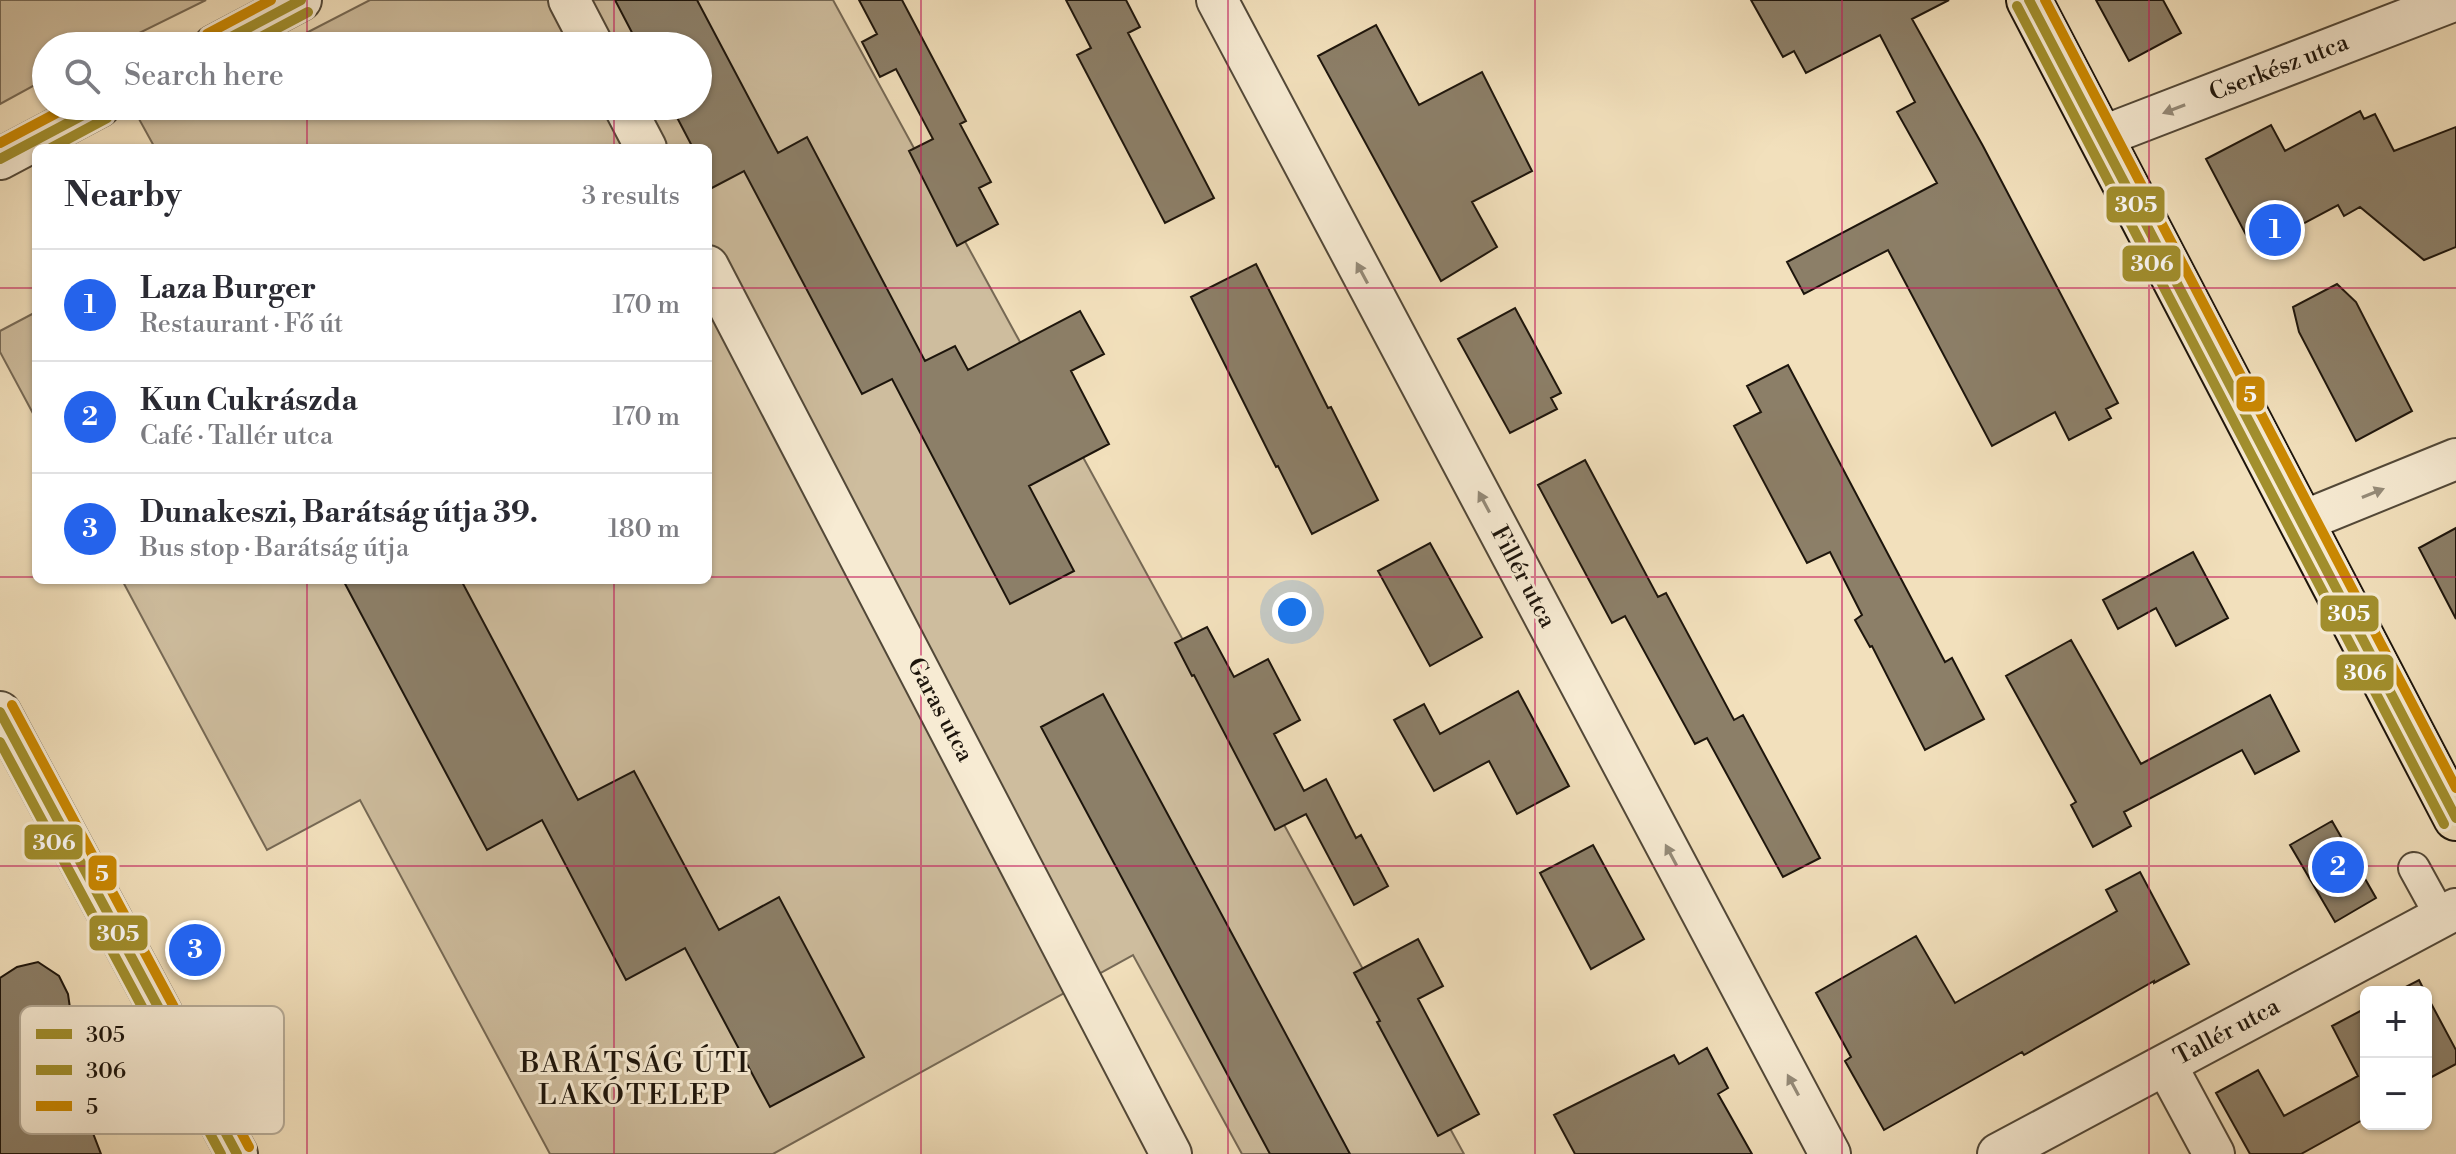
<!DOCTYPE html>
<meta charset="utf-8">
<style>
:root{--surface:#fff;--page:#f2f2f3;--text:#2b2b33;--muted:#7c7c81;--line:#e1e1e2;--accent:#2563eb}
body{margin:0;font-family:"Libre Bodoni",serif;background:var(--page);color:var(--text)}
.controls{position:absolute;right:24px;bottom:24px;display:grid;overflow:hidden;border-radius:12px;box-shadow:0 2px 6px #0004}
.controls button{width:72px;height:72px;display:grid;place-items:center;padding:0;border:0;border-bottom:2px solid var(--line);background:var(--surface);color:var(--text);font:40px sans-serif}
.you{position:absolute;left:1292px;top:612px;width:28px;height:28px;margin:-20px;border:6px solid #fff;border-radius:50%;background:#1a73e8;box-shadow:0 0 0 12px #1a73e833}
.badge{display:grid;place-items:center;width:52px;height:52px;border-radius:50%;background:var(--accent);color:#fff;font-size:26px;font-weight:700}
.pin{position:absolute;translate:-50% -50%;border:4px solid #fff;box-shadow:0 2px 8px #0006}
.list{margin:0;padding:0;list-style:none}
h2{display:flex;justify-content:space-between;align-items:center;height:104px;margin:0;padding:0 32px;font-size:34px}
h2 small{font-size:26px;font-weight:400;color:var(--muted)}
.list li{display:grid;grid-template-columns:52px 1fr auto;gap:24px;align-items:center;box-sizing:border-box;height:112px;padding:0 32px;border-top:2px solid var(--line)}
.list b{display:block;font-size:30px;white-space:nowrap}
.list p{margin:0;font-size:26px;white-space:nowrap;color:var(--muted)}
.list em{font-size:26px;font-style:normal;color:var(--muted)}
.icon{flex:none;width:44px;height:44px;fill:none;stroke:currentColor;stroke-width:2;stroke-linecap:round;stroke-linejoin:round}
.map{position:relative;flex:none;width:2456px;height:1154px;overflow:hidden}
.search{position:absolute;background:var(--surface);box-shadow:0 2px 6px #0004;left:32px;top:32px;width:680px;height:88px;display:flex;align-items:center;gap:20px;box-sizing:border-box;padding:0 28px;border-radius:44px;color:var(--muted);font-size:30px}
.panel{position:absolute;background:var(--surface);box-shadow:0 2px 6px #0004;left:32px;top:144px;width:680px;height:440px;border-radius:12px}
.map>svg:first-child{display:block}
.green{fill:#cebd9e;stroke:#766955;stroke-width:2}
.building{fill:#8c7f68;stroke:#1d150c;stroke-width:2}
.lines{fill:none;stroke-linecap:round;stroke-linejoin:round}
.pedestrian-casing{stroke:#524838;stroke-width:34}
.minor-casing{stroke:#524838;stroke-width:44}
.primary-casing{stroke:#1d150c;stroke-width:48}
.pedestrian{stroke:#f7ebd3;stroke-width:30}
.minor{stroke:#f7ebd3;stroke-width:40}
.primary{stroke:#f2e0bc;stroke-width:44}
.bus-1-casing{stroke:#f7ebd3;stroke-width:16}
.bus-2-casing{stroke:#f7ebd3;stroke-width:16}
.bus-3-casing{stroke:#f7ebd3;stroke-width:16}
.bus-1{stroke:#a28f2d;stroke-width:10}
.bus-2{stroke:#a28f2d;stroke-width:10}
.bus-3{stroke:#cb8902;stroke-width:10}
.oneway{fill:#958b79}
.grid{fill:none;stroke:#c2185b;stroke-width:2;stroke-opacity:0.55}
.labels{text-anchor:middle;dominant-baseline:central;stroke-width:6;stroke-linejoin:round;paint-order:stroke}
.street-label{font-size:24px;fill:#1d150c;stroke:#f7ebd3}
.quarter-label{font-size:28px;letter-spacing:2px;fill:#1d150c;stroke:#f7ebd3}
.key{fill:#f7ebd3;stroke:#b6ab97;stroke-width:2}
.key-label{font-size:22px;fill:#1d150c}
.line-badge{stroke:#f7ebd3;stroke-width:3}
.badge-label{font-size:22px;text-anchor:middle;font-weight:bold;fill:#fff}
</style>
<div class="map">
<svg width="2456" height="1154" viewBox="0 0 2456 1154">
<rect width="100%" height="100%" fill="#f2e0bc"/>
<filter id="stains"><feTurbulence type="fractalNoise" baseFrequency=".0025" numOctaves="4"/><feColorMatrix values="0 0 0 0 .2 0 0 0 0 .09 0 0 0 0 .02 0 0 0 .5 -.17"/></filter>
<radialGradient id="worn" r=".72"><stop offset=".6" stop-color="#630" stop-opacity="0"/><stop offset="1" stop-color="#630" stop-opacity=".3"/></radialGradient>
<path class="green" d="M 0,0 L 206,0 L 113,46 L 46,46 L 46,79 L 0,104 Z
M 370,0 L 833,0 L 1464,1154 L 1242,1154 L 1133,955 L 773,1154 L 550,1154 L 360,800 L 267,850 L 122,580 L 708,580 L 708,148 L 155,148 L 139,119 L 164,106 L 698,106 L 698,46 L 281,46 Z
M 36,312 L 36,419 L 0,352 L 0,331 Z"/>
<path class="building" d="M 615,0 L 697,0 L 778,153 L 807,137 L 925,361 L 955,346 L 968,370 L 1080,311 L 1104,354 L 1071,371 L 1109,444 L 1029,486 L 1074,571 L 1010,604 L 892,379 L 862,394 L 744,171 L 708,190 L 708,148 L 693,148 L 671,106 L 698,106 L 698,46 L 639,46 Z
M 859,0 L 902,0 L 966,121 L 960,124 L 991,182 L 979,188 L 998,224 L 957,246 L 909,151 L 933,139 L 896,69 L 880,77 L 862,42 L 877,34 Z
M 1066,0 L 1126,0 L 1140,27 L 1128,33 L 1214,198 L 1165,223 L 1077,55 L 1091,48 Z
M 1751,0 L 1949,0 L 1912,19 L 1983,146 L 2118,403 L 2106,409 L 2111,418 L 2069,440 L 2055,412 L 1992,446 L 1888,250 L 1804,294 L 1787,262 L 1937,183 L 1897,112 L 1915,102 L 1880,35 L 1806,73 L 1794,51 L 1783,57 Z
M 2096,0 L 2163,0 L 2181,33 L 2129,61 Z
M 1376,25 L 1419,105 L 1482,72 L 1532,171 L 1472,202 L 1497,247 L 1441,281 L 1318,56 Z
M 2360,111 L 2364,119 L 2375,114 L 2394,151 L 2456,127 L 2456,247 L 2424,260 L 2360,207 L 2344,216 L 2338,205 L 2254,250 L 2206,159 L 2271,125 L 2285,151 Z
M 1256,264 L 1328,408 L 1331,407 L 1378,500 L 1312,534 L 1278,466 L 1276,467 L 1191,297 Z
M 2337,284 L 2356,302 L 2412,411 L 2356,441 L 2299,332 L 2293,307 Z
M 1515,308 L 1561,393 L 1551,398 L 1557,409 L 1510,433 L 1458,339 Z
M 1788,365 L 1945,662 L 1952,658 L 1984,719 L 1925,750 L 1872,646 L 1870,647 L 1855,620 L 1862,615 L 1830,552 L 1807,563 L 1734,426 L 1761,412 L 1747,386 Z
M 1585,460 L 1658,597 L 1666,593 L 1734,720 L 1743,715 L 1820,858 L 1783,877 L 1707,738 L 1695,744 L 1625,616 L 1612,623 L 1538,485 Z
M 2456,528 L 2456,619 L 2419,548 Z
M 1430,543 L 1482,637 L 1430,666 L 1378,571 Z
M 2193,552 L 2228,618 L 2176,646 L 2156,608 L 2118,629 L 2103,600 Z
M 343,580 L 461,580 L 578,800 L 634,771 L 719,930 L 779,897 L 864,1057 L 770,1107 L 685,948 L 626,980 L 542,820 L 487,850 Z
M 1207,627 L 1234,677 L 1268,659 L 1300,720 L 1274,734 L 1304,791 L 1326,779 L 1356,838 L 1361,835 L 1388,886 L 1354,905 L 1306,814 L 1275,830 L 1194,675 L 1192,676 L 1175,643 Z
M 2071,640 L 2141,764 L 2270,695 L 2299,751 L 2255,774 L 2242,750 L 2124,812 L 2131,826 L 2093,847 L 2071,805 L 2076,802 L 2006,676 Z
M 1518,691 L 1569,786 L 1517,814 L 1489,761 L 1434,791 L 1394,720 L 1424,704 L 1440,734 Z
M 1103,694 L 1238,945 L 1350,1154 L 1270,1154 L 1041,727 Z
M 2332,821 L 2376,898 L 2335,922 L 2290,845 Z
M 1593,845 L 1644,939 L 1591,969 L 1540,873 Z
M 2140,872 L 2189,964 L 2154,983 L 2154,981 L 2024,1055 L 2022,1052 L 1884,1130 L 1845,1061 L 1851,1057 L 1816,993 L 1916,936 L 1955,1003 L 2117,911 L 2106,890 Z
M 1418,939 L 1443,986 L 1418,999 L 1479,1114 L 1438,1136 L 1377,1022 L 1380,1021 L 1354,973 Z
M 38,962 L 59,976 L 68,994 L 70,1008 L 66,1023 L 60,1032 L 76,1089 L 101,1154 L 0,1154 L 0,978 L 17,967 Z
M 2419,980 L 2425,992 L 2396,992 Z
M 2426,994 L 2456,1050 L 2456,1064 L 2426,1080 Z
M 2366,1008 L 2366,1118 L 2301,1154 L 2250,1154 L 2216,1093 L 2258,1070 L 2284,1116 L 2358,1076 L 2332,1026 Z
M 1707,1048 L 1728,1088 L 1718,1094 L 1752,1154 L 1575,1154 L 1554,1115 L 1674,1055 L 1679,1064 Z"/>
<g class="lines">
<defs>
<path id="pedestrian" d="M 2414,868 L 2441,917"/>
<path id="minor" d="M 569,0 L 593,46
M 1217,0 L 1830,1154
M 214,46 L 301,0
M 624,106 L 646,148
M 2101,137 L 2456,0
M 0,159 L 100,106
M 708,266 L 1171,1154
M 2301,522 L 2456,459
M 0,712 L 237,1154
M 2166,1065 L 2214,1154
M 1998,1154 L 2456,909"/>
<path id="primary" d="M 2029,0 L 2456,818"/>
</defs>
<use href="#pedestrian" class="pedestrian-casing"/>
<use href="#minor" class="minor-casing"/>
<use href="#primary" class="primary-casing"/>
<use href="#pedestrian" class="pedestrian"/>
<use href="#minor" class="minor"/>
<use href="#primary" class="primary"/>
<defs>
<path id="bus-1" d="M 2029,0 L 2456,818
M 214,46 L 301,0
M 0,159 L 100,106
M 0,712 L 237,1154"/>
<path id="bus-2" d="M 2017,6 L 2444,824
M 244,46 L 308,12
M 51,148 L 107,118
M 0,742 L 221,1154"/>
<path id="bus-3" d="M 2045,0 L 2456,788
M 207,34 L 271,0
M 0,143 L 70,106
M 12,705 L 249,1147"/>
</defs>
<use href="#bus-1" class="bus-1-casing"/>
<use href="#bus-2" class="bus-2-casing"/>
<use href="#bus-3" class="bus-3-casing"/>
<use href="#bus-1" class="bus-1"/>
<use href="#bus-2" class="bus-2"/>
<use href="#bus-3" class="bus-3"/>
</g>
<defs><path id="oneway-solid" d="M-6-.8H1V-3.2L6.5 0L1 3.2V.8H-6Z" transform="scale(2)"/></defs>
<g class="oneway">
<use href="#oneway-solid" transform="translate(2174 109) rotate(159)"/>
<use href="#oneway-solid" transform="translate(1362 273) rotate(-118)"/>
<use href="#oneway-solid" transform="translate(2373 493) rotate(-22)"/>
<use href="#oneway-solid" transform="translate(1484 502) rotate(-118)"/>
<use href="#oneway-solid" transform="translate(1671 855) rotate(-118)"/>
<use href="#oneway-solid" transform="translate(1793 1085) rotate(-118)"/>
</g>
<path class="grid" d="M 307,0 L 307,46M 614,0 L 614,46M 921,0 L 921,1154M 1228,0 L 1228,1154M 1535,0 L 1535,1154M 1842,0 L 1842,1154M 2149,0 L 2149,1154M 307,106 L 307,148M 614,106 L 614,148M 0,288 L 36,288M 708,288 L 2456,288M 0,577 L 36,577M 708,577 L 2456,577M 307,580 L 307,1154M 614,580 L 614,1154M 0,866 L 2456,866"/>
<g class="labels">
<g class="street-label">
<text transform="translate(2279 68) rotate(-21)">Cserkész utca</text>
<text transform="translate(1523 577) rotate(62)">Fillér utca</text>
<text transform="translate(940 710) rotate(62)">Garas utca</text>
<text transform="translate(2227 1032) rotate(-28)">Tallér utca</text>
</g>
<g class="quarter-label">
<text x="635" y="1063">BARÁTSÁG ÚTI<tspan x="635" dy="32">LAKÓTELEP</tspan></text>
</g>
</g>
<rect x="20" y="1006" width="264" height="128" rx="12" class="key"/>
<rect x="36" y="1029" width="36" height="10" fill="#a28f2d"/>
<rect x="36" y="1065" width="36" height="10" fill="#a28f2d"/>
<rect x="36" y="1101" width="36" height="10" fill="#cb8902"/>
<g class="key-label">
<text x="86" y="1042">305</text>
<text x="86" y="1078">306</text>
<text x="86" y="1114">5</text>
</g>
<g class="line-badge">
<rect x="2105" y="185" width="61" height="39" rx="8" fill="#a28f2d"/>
<rect x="2121" y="244" width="61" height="39" rx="8" fill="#a28f2d"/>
<rect x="2235" y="375" width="31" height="38" rx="8" fill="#cb8902"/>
<rect x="2319" y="594" width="61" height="39" rx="8" fill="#a28f2d"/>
<rect x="2335" y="653" width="60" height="39" rx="8" fill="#a28f2d"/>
<rect x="23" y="823" width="61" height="38" rx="8" fill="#a28f2d"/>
<rect x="87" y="854" width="31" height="38" rx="8" fill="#cb8902"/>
<rect x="88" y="914" width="61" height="38" rx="8" fill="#a28f2d"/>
</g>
<g class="badge-label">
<text x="2136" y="212">305</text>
<text x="2152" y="271">306</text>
<text x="2250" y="402">5</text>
<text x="2349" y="621">305</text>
<text x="2365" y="680">306</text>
<text x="54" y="850">306</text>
<text x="102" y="881">5</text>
<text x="118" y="941">305</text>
</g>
<rect width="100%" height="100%" filter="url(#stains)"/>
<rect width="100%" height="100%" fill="url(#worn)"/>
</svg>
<div class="controls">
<button>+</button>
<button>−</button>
</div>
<div class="you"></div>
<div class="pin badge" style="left:2275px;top:230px">1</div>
<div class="pin badge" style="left:2338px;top:867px">2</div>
<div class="pin badge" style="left:195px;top:950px">3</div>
<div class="search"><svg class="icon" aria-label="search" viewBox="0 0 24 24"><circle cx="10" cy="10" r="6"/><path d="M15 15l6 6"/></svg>Search here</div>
<section class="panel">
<h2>Nearby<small>3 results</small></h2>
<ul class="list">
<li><span class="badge">1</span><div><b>Laza Burger</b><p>Restaurant · Fő út</p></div><em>170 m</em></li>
<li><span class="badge">2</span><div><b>Kun Cukrászda</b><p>Café · Tallér utca</p></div><em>170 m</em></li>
<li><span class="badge">3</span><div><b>Dunakeszi, Barátság útja 39.</b><p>Bus stop · Barátság útja</p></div><em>180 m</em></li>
</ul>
</section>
</div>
